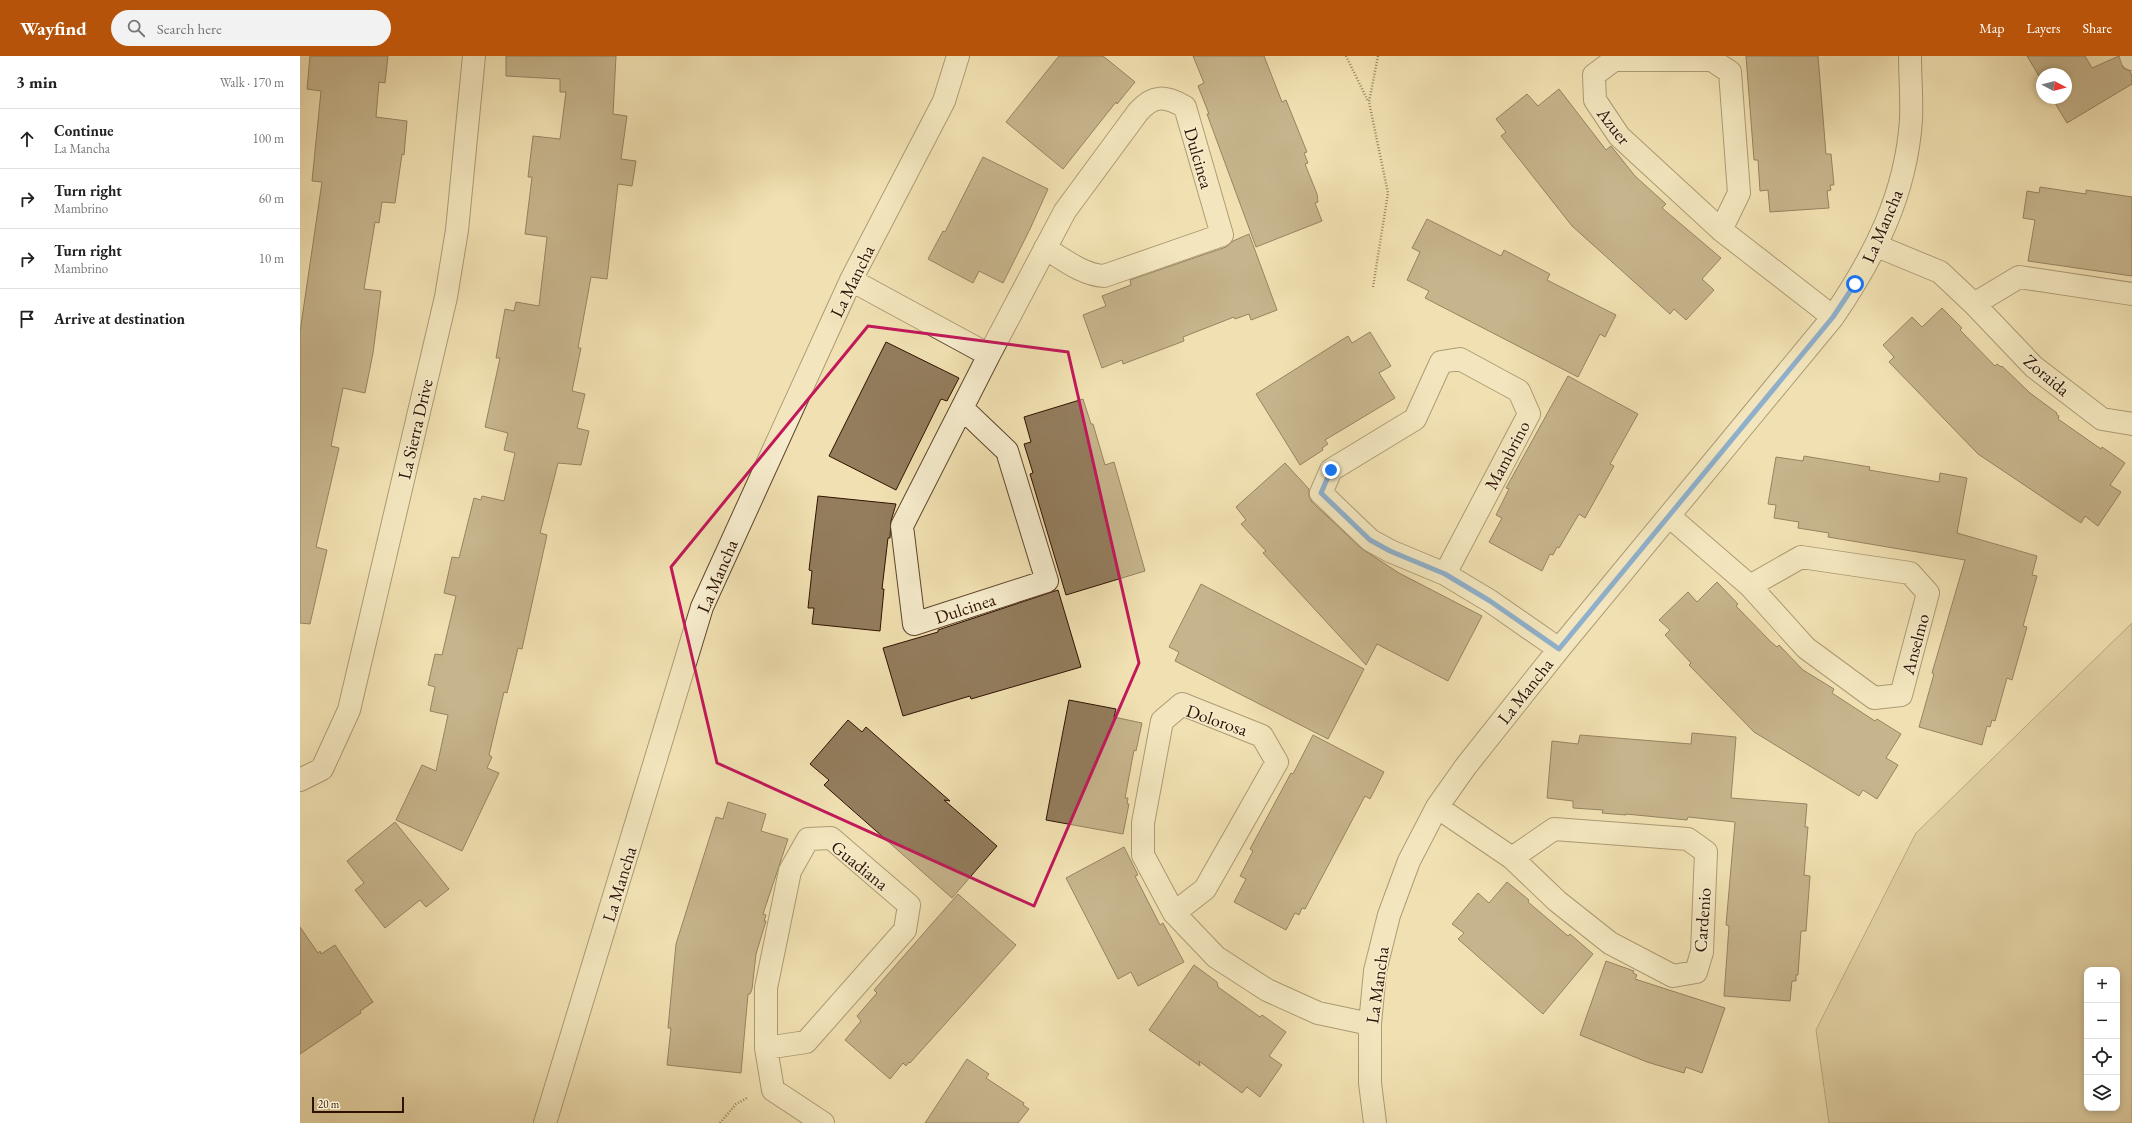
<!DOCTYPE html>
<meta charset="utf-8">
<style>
:root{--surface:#fff;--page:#f2f2f2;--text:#222;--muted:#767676;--line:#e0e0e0;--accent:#b45309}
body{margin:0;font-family:"EB Garamond",serif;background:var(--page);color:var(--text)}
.controls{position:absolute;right:12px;bottom:12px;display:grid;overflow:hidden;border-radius:8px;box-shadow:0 2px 6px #0003}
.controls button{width:36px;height:36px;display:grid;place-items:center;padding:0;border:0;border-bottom:1px solid var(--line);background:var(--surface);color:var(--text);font:20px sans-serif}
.compass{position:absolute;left:1736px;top:12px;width:36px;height:36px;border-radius:50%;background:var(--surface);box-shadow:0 2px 6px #0003;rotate:97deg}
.scale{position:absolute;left:12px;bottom:10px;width:92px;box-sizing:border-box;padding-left:4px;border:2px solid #2e1100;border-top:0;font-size:11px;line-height:14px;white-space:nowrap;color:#2e1100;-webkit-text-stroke:3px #f6eccd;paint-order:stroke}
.stop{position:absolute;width:12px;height:12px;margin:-9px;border:3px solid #1a73e8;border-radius:50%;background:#fff}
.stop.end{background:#1a73e8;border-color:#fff;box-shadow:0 1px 4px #0008}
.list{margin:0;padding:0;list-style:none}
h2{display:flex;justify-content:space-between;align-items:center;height:52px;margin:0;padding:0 16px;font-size:17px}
h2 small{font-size:13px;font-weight:400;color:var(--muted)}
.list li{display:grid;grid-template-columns:26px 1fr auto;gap:12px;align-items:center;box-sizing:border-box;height:60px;padding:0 16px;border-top:1px solid var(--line)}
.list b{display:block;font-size:15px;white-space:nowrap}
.list p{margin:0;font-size:13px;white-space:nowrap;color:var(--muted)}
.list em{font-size:13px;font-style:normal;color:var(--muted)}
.icon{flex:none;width:22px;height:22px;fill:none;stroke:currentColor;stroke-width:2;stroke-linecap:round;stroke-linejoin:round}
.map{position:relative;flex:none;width:1832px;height:1067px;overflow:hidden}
header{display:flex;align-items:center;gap:24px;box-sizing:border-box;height:56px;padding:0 20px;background:var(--accent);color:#fff}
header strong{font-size:19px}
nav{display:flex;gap:22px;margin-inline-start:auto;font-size:14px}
.search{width:280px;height:36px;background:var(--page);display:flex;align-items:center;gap:10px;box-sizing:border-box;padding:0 14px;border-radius:22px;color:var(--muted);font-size:15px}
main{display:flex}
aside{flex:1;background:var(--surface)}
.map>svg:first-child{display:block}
.green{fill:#d0be94;stroke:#7f684a;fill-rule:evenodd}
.building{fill:#937d5d;stroke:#2e1100}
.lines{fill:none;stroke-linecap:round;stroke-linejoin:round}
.minor-casing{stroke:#5f452c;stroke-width:24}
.path{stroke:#2e1100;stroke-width:2.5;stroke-dasharray:1 2;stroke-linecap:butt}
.minor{stroke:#f6eccd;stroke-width:22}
.route{stroke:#1a73e8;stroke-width:5}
.marked{fill:none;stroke:#c2185b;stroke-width:3;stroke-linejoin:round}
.labels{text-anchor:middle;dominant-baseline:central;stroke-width:3;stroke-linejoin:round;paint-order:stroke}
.street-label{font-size:18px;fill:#2e1100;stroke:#f6eccd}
</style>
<header>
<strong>Wayfind</strong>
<div class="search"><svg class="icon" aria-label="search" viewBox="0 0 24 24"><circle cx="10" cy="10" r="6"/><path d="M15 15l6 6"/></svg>Search here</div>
<nav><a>Map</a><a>Layers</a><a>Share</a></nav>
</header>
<main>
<aside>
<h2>3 min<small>Walk · 170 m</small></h2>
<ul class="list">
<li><svg class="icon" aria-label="ahead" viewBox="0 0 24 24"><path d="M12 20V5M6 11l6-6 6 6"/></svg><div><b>Continue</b><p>La Mancha</p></div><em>100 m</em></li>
<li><svg class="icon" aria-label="right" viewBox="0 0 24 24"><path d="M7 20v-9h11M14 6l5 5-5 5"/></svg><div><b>Turn right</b><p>Mambrino</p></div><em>60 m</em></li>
<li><svg class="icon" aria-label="right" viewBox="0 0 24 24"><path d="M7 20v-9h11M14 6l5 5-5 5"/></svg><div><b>Turn right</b><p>Mambrino</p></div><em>10 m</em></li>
<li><svg class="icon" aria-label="arrive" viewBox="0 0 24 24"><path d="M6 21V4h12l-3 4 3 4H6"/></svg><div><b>Arrive at destination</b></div></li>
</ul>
</aside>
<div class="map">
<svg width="1832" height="1067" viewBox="0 0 1832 1067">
<rect width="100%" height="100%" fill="#f1e1b2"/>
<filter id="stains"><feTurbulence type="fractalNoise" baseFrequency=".005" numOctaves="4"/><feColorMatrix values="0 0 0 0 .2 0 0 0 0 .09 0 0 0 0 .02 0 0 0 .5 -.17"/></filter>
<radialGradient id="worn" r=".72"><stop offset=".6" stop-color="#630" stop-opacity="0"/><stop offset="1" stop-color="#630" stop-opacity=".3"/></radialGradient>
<path class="green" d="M 1832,567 L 1832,1067 L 1529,1067 L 1516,974 L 1616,777 ZM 1787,914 L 1817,914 L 1817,1052 L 1787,1052 Z"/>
<path class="building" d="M 10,0 L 88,0 L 85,27 L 79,26 L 76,61 L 107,65 L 104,99 L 102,98 L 95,147 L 82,146 L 79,167 L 75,166 L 64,233 L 81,235 L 73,297 L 65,337 L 43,332 L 31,390 L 39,392 L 16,491 L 27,494 L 10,568 L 0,567 L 0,276 L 22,126 L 12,125 L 21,35 L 7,33 Z
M 206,0 L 316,0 L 313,58 L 327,60 L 321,103 L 336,105 L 332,130 L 318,128 L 307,223 L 291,221 L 278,292 L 281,292 L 272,335 L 285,338 L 277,372 L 289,375 L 281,409 L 258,407 L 240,477 L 247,479 L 222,593 L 218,592 L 207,637 L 204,636 L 189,699 L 192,701 L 187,712 L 199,717 L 162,795 L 96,764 L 122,709 L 136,715 L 148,659 L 130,655 L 135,631 L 128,629 L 135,598 L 142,599 L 156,540 L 144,537 L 152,501 L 159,502 L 174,442 L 181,444 L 182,440 L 204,445 L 215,397 L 204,394 L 208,377 L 185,371 L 200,302 L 196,302 L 205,253 L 214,255 L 216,246 L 239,250 L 247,181 L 225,178 L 232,121 L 228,121 L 233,80 L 260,83 L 266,36 L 260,36 L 260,23 L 206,20 Z
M 759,0 L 803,0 L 835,26 L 817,48 L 816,46 L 763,113 L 706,66 Z
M 893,0 L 964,0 L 982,46 L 986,44 L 1007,96 L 1004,97 L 1008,107 L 1005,108 L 1017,138 L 1018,146 L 1015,147 L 1022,165 L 956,191 L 907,58 L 909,58 L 898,30 L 904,27 Z
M 1446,0 L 1518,0 L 1526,98 L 1531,98 L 1534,129 L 1530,129 L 1531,134 L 1527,135 L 1529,152 L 1470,156 L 1468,134 L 1460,135 L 1458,104 L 1454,104 Z
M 1727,0 L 1785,0 L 1792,12 L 1819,0 L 1823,12 L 1830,15 L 1832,20 L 1832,28 L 1767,67 L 1752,42 L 1766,42 L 1766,18 L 1742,18 L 1742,25 Z
M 1259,33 L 1306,94 L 1311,90 L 1335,120 L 1366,148 L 1362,152 L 1421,202 L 1402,223 L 1414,234 L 1386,264 L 1374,253 L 1370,258 L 1272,170 L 1201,80 L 1206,76 L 1196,63 L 1227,38 L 1238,50 Z
M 683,101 L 748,133 L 730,173 L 703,227 L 679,215 L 673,227 L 628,203 L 643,175 L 645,176 Z
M 1740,131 L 1786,138 L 1786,134 L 1832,141 L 1832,220 L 1728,205 L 1735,164 L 1723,162 L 1727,135 L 1739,137 Z
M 1127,163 L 1201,200 L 1204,194 L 1250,218 L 1247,224 L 1316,259 L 1305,281 L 1300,278 L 1278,321 L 1125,242 L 1129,235 L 1107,224 L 1120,196 L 1112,192 Z
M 949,178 L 977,254 L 951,264 L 949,258 L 935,263 L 934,261 L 883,281 L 884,285 L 823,308 L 822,304 L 802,312 L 783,259 L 806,250 L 802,240 L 831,229 L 830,224 L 926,191 L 933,185 Z
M 1642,252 L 1662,272 L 1660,274 L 1695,310 L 1697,308 L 1701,311 L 1702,310 L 1730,337 L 1757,357 L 1756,358 L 1759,360 L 1758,363 L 1801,393 L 1802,391 L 1825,407 L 1810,429 L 1821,436 L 1798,470 L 1785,460 L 1781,467 L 1678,398 L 1589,306 L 1594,301 L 1583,289 L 1612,261 L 1622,271 Z
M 1070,276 L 1091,310 L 1079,317 L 1095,342 L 1025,384 L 1028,388 L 1022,392 L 1023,394 L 1000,409 L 956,338 L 1048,280 L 1052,287 Z
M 586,286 L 659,322 L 647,345 L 641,343 L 596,434 L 529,400 Z
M 1268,320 L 1338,358 L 1310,408 L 1314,410 L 1285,462 L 1279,458 L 1259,492 L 1257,491 L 1253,499 L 1250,498 L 1242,515 L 1189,486 L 1202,462 L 1196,459 L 1209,433 L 1206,432 Z
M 783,343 L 791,368 L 793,368 L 805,409 L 814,406 L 845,515 L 766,539 L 730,418 L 733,417 L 724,388 L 731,386 L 724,361 Z
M 1504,400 L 1570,411 L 1569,414 L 1639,426 L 1640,417 L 1667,422 L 1657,477 L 1737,500 L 1732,519 L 1737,520 L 1723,570 L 1727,571 L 1712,624 L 1707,622 L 1695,665 L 1692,664 L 1690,671 L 1687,670 L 1682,689 L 1619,671 L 1634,618 L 1632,617 L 1665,504 L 1528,481 L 1529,477 L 1498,472 L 1499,466 L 1474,462 L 1476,449 L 1468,448 L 1476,401 L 1503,405 Z
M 985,407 L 1009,433 L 1009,440 L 1012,446 L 1062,493 L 1099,517 L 1182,560 L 1148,625 L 1077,588 L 1066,609 L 963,497 L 966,495 L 941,468 L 946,464 L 936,451 Z
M 518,440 L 596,448 L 591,465 L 590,482 L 588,482 L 582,533 L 584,533 L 580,575 L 512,568 L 514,552 L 508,552 L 512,515 L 509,514 Z
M 1417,526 L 1438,548 L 1436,550 L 1471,586 L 1477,591 L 1479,589 L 1503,614 L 1534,633 L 1532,637 L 1575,665 L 1577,663 L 1601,678 L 1586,702 L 1598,709 L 1577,743 L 1563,734 L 1559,740 L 1454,676 L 1389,609 L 1391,607 L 1365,579 L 1370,574 L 1359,564 L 1388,536 L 1397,546 Z
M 901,528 L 1064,613 L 1028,683 L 875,605 L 879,596 L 869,591 Z
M 758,534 L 781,611 L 671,643 L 670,640 L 603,660 L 583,592 L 638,576 L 638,574 Z
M 769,644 L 816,653 L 814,661 L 842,667 L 836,695 L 834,694 L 825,742 L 828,742 L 827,748 L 829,748 L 823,778 L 746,764 Z
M 548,664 L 562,676 L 566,671 L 650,745 L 644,744 L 697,790 L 652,842 L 524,729 L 529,724 L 510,708 Z
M 1392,677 L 1436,681 L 1431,742 L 1507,748 L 1505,771 L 1508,771 L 1504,819 L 1510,820 L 1506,875 L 1501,875 L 1498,919 L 1496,919 L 1496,925 L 1492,925 L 1490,945 L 1424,940 L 1429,870 L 1426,869 L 1435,766 L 1388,761 L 1387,764 L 1326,758 L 1326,759 L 1302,757 L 1303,754 L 1273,752 L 1273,745 L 1247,742 L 1252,685 L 1278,688 L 1280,679 L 1391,688 Z
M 1013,679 L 1084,716 L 1070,743 L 1065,740 L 1005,853 L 1002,852 L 999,859 L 995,857 L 986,874 L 934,846 L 946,823 L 940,820 L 953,795 L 950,793 L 991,717 L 993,718 Z
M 428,746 L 466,758 L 461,775 L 488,783 L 463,858 L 466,859 L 464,865 L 466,865 L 456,898 L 452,933 L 450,938 L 448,938 L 441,1017 L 367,1009 L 371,972 L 368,972 L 376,888 L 416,761 L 423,763 Z
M 95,766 L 149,833 L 126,851 L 120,844 L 85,872 L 55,834 L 64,827 L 47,805 Z
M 824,791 L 838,819 L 835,820 L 860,869 L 863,867 L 884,906 L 838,930 L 831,916 L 818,923 L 766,822 Z
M 1207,826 L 1229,844 L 1228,846 L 1268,880 L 1270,878 L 1293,898 L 1243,958 L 1158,883 L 1164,877 L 1152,868 L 1178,837 L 1189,847 Z
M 658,838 L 716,889 L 610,1007 L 609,1006 L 606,1010 L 603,1007 L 590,1023 L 545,984 L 561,965 L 557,960 L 577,937 L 574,934 Z
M 0,871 L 18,897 L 20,895 L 21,898 L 35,889 L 73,946 L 60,955 L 61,957 L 0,998 Z
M 1306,905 L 1334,915 L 1333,917 L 1337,919 L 1335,923 L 1425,952 L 1402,1017 L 1386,1011 L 1384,1017 L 1347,1006 L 1280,979 Z
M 894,909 L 917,926 L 918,931 L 960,961 L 962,959 L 986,976 L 969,1000 L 982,1009 L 960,1041 L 947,1031 L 942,1037 L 899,1005 L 900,1010 L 849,974 Z
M 667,1003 L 689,1018 L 686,1022 L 724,1047 L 723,1049 L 729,1053 L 718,1067 L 625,1067 Z"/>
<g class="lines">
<defs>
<path id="minor" d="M 1831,0 L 1832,3
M 1421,174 L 1439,137 L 1430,16 L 1412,4 L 1314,4 L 1294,19 L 1295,44 L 1319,80 L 1421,174 L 1533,261
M 1577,190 L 1640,216 L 1674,248 L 1734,311 L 1802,363 L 1832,368
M 551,224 L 689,299 L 602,470 L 614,568 L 747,525 L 707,395 L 662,352
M 1674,248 L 1719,221 L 1832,238
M 689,299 L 765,155 L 838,56 C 853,39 865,39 885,51 L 922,179 L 804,220 C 783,219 763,203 745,192
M 1369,460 L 1450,530 L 1506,592 L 1574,642 L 1601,639 L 1628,537 L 1610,517 L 1501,501 L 1450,530
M 1145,518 L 1229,358 L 1219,335 L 1160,303 L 1141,306 L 1115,363 L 1031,414 L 1021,437 L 1070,484 L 1090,495 L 1145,518 L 1190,545 L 1259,593
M 0,724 L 22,713 L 49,654 L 146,241 L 157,174 L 174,0
M 1137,751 L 1212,802 L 1257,845 L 1310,887 L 1373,920 L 1396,916 L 1402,896 L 1406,796 L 1388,783 L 1254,773 L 1212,802
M 874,857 L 905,833 L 977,706 L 962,680 L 882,648 L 862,665 L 843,767 L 843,799 L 874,857 L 916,901 L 967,934 L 1018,957 L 1070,968
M 466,992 L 506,986 L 605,874 L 609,849 L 531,782 L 508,783 L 490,815 L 466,932 L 466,992 L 473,1034 L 523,1067
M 245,1067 L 402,551 L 551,224 L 644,45 L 658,0
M 1075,1067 L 1070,1027 L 1070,968 L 1075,915 L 1089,859 L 1109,805 L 1137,751 L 1166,710 L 1259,593 L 1533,261 C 1574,201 1606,139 1611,64 C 1612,43 1610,21 1610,0"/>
</defs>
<use href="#minor" class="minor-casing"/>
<path class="path" d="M 1046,0 L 1068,45
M 1073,231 L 1088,137 L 1069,46 L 1078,0
M 420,1067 L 436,1048 L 447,1042"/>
<use href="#minor" class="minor"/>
</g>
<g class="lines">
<path class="route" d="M 1031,414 L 1021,437 L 1070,484 L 1090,495 L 1145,518 L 1190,545 L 1259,593 L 1533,261 L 1555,228"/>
</g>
<path d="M0 0H1832V1067H0ZM 568,270 L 768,296 L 839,607 L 734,850 L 417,707 L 371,511 Z" fill="#f1e1b2" fill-opacity=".55" fill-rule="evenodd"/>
<path class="marked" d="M 568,270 L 768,296 L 839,607 L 734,850 L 417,707 L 371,511 Z"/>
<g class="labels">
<g class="street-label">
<text transform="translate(1314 70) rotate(52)">Azuer</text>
<text transform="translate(899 102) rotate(74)">Dulcinea</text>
<text transform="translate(1582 170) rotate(-67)">La Mancha</text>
<text transform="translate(552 225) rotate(-64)">La Mancha</text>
<text transform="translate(1747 319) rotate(40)">Zoraida</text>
<text transform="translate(115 373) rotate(-77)">La Sierra Drive</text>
<text transform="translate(1207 399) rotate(-62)">Mambrino</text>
<text transform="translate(417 520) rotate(-67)">La Mancha</text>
<text transform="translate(665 552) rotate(-18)">Dulcinea</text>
<text transform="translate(1615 588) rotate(-75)">Anselmo</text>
<text transform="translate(1225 635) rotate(-52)">La Mancha</text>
<text transform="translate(917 664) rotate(19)">Dolorosa</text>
<text transform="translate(560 809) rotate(39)">Guadiana</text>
<text transform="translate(319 828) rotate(-73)">La Mancha</text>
<text transform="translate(1402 864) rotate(-86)">Cardenio</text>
<text transform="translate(1077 929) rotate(-82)">La Mancha</text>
</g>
</g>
<rect width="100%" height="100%" filter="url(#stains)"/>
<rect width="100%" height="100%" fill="url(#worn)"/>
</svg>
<div class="controls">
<button>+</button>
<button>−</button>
<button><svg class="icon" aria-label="locate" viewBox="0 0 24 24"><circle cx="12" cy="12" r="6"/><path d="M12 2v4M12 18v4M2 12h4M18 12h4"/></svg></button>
<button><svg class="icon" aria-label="layers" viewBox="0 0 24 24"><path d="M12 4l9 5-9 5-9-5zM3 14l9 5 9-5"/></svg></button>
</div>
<svg class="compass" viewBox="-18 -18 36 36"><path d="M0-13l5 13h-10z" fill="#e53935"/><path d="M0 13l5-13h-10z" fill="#767676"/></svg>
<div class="scale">20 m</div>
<div class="stop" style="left:1555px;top:228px"></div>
<div class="stop end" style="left:1031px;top:414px"></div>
</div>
</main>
